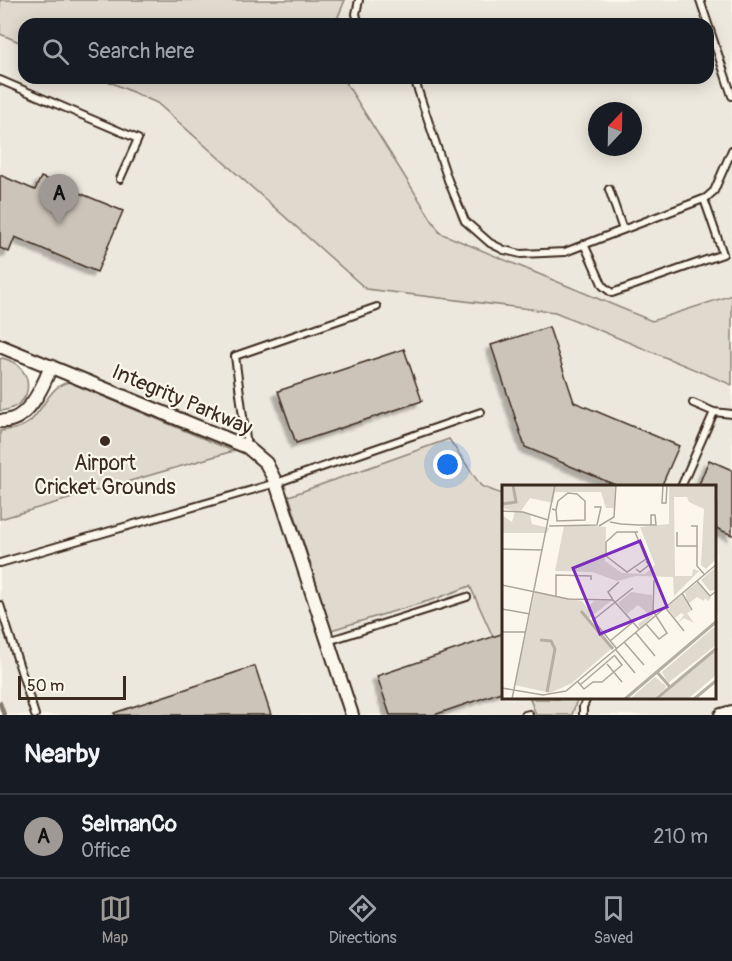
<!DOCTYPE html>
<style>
:root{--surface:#171b24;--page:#242831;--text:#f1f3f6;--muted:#9ea1a6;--line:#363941;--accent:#9f9995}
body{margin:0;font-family:Pangolin,sans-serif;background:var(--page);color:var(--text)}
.compass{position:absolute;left:588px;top:102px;width:54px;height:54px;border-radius:50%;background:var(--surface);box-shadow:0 3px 15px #0003;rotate:22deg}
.scale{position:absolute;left:18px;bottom:15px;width:108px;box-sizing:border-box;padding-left:6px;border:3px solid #3b2a1e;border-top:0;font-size:16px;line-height:21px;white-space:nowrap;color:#3b2a1e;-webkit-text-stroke:4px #fbf7ec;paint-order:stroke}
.you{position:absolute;left:448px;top:465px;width:21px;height:21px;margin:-15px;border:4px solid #fff;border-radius:50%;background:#1a73e8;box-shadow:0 0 0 9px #1a73e833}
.badge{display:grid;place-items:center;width:39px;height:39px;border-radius:50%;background:var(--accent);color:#111;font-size:20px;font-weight:700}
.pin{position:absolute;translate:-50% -50px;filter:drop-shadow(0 2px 3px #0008)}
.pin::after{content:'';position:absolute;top:32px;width:21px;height:18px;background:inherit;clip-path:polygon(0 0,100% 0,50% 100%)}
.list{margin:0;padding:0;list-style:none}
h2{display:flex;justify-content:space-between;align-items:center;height:78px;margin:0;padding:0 24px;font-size:26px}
h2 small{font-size:20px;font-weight:400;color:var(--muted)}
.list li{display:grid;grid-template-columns:39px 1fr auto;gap:18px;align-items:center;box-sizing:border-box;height:84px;padding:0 24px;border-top:2px solid var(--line)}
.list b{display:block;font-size:22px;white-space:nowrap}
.list p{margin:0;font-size:20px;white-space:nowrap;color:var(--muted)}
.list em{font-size:20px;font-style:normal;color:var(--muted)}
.icon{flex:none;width:33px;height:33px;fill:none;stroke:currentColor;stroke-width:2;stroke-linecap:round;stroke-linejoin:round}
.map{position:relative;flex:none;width:732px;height:715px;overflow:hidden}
.search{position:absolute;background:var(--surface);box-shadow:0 3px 15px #0003;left:18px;right:18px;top:18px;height:66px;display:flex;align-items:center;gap:15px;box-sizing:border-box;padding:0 21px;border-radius:18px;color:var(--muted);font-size:22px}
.sheet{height:162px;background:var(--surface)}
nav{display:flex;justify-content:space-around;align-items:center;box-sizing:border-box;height:84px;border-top:2px solid var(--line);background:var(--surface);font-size:16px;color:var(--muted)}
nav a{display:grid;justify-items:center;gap:3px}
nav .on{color:var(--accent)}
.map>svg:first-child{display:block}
.built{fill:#ede8dd;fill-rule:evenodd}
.green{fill:#dfd9ce;stroke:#8d8276;stroke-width:1.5}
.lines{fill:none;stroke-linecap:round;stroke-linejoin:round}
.stream{stroke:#85796d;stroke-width:4.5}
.building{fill:#ccc4b9;stroke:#3b2a1e;stroke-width:1.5;filter:url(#shadow)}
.lane-casing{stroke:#3b2a1e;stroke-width:10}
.street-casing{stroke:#3b2a1e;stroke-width:16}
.lane{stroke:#fbf7ec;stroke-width:6}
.street{stroke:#fbf7ec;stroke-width:12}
.poi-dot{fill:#3b2a1e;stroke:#fbf7ec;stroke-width:2}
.labels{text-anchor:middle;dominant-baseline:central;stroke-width:4.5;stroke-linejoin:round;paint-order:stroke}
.street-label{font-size:21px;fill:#3b2a1e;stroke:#fbf7ec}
.poi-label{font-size:21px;fill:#3b2a1e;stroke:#fbf7ec}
.inset-river{fill:none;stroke:#b6aea2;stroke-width:3}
.inset-road{fill:none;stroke:#aea59a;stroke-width:1.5}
.view{fill:#7b2cbf;fill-opacity:0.15;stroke:#7b2cbf;stroke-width:3}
.inset-edge{fill:none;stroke:#3b2a1e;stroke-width:3}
</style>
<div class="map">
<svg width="732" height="715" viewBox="0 0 732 715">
<defs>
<filter id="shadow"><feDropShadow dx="-5" dy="5" stdDeviation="1.5" flood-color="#0004"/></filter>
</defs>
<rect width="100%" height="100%" fill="#fbf7ec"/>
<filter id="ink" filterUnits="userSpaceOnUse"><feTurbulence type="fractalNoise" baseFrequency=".0167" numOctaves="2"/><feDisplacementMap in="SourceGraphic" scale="12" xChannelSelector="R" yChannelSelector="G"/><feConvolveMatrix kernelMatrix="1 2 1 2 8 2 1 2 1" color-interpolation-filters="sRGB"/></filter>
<g filter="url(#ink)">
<path class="built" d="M 345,0 L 732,0 L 732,295 L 652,321 L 440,233 L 343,78 L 708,78 L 708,24 L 335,24 ZM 597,111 L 633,111 L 633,147 L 597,147 Z
M 0,34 L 24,44 L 24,78 L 101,78 L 157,103 L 366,289 L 555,312 L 732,384 L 732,715 L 2,715 L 0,708 L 0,519 L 246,448 L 0,346 ZM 504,487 L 716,487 L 716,698 L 504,698 Z"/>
<path class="green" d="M 0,0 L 345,0 L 335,24 L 24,24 L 24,44 L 0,34 Z
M 101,78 L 343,78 L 440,233 L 652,321 L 732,295 L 732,385 L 555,312 L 366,289 L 157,103 Z
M 2,358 C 37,366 36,408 0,411 L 0,359 Z
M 69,382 L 233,451 L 0,519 L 0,431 C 10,430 20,429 28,423 C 44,411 48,386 69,382 Z
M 449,439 L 481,486 L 504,495 L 504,637 L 493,637 L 470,586 L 435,599 L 331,630 L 289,496 Z
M 530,699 L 529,699 L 577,699 L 572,715 L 536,715 Z"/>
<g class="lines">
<path class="stream" d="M 0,703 L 4,715"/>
</g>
<path class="building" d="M 0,175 L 35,190 L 41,177 L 123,211 L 97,272 L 15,237 L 9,252 L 0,248 Z
M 549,327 L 574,402 L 679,446 L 661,487 L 620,487 L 525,447 L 491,345 Z
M 404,349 L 422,401 L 296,443 L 278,391 Z
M 709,460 L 732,470 L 732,535 L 716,528 L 716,487 L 698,487 Z
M 504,633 L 504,691 L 434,715 L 390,715 L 377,676 Z
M 255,666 L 271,715 L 115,715 L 114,713 Z"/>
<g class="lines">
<defs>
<path id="lane" d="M 359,0 L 356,14 L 359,24
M 700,0 L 732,96
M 414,78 L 448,180 L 465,221 L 490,243 L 504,250 L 521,254 L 565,252 L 706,198 L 714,191 L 732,150
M 0,80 L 138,139 L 120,179
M 609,189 L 623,230
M 584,244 L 603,286 L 612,293 L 723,254 L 704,199
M 693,403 L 714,412 L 732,414
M 247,447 L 235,356 L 377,307
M 681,487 L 714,412
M 0,563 L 276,483 L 481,412
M 0,605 L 35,715
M 328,641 L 467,597
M 525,715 L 529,714
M 583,715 L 583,707 L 587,698"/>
<path id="street" d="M 0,346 L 247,447 L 266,463 L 276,483 L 352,715
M 0,421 C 27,424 43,387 51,366
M 721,715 L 732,712"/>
</defs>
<use href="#lane" class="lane-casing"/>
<use href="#street" class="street-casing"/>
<use href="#lane" class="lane"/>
<use href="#street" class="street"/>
</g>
</g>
<circle class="poi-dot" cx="105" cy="441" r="6"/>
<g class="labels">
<g class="street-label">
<text transform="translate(182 400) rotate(23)">Integrity Parkway</text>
</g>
<g class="poi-label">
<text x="105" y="463">Airport<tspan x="105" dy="24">Cricket Grounds</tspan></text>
</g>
</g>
<g transform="translate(502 485)">
<rect width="214" height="214" fill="#fbf7ec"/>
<path d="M 1,0 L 114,0 L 112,23 L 104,23 L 99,7 L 53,7 L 51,18 L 28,13 L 19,26 L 28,30 L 30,39 L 47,43 L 45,48 L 0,48 L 0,30 L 10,37 L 13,26 L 0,23 ZM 167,0 L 214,0 L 214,74 L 204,84 L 199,80 L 202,24 L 187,17 L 185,12 L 172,12 L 173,91 L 190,91 L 191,84 L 197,86 L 172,111 L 171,92 L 134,91 L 115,96 L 90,87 L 53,86 L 62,41 L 92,41 L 104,42 L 103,76 L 120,88 L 143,89 L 153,80 L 138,42 L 167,39 ZM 214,82 L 214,105 L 208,106 L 199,95 ZM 196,97 L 209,113 L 206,116 L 203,113 L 202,116 L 195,112 L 186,119 L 183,107 ZM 33,106 L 80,116 L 85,123 L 92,116 L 109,116 L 86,134 L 110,163 L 70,198 L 48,208 L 13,200 ZM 129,107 L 150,110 L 151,131 L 138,143 L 136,139 L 148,130 L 136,120 L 125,129 L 116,118 ZM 180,110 L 189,126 L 185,128 L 192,138 L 182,133 L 176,138 L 182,130 L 179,128 L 173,133 L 165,122 ZM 211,143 L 214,143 L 214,160 L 166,198 L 160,187 ZM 214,165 L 214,190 L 186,214 L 156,214 ZM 153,192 L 164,201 L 163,204 L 151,214 L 128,214 Z" fill="#dfd9ce"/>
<path class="inset-river" d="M 0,19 L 14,17 L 11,0M 79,126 L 111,164M 38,155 L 49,156 L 53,164 L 45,207M 155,187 L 168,202M 123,214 L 215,136M 154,214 L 215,163M 192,214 L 215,195"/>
<path class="inset-road" d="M 161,0 L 160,18 L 164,18 L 165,0M 92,22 L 99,22 L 95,40M 50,24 L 54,25 L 56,16 L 66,8 L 75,9 L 83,16 L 83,35 L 55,36 L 54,25M 0,26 L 21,27 L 46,35M 108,37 L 119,39 L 136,40 L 154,40 L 153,30 L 149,30 L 149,40M 47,41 L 95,40M 97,41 L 112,32 L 114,0M 189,41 L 195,41 L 195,81 L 202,89M 133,47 L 144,74 L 125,87 L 104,71 L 104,57 L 115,47 L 136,47M 175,47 L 175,61 L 195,61M 0,64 L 40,65M 134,84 L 138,87 L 147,80 L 144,76M 195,96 L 208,111 L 213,107M 0,100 L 66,114 L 111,115 L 137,144M 180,108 L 190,125M 54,111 L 54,90 L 89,91 L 89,95M 111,115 L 106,107 L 117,97M 163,122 L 182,146M 0,124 L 28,129M 144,139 L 157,154 L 165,148 L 151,126 L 152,95M 0,147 L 24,147M 134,148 L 153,171M 108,156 L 131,137M 122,157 L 142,180M 115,164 L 91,135 L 131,103M 114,165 L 133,188M 105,179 L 120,197M 76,197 L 82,204 L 91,197 L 100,197 L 120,180 L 113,171M 78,200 L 113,170M 0,203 L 41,210 L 64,206 L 215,79M 10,214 L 53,0"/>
<path class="view" d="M 138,56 L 165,122 L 98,149 L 71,83 Z"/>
<rect width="214" height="214" class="inset-edge"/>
</g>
</svg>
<svg class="compass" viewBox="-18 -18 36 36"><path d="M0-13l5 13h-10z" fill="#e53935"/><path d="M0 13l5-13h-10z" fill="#9ea1a6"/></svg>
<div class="scale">50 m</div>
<div class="you"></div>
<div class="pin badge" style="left:59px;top:224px">A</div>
<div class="search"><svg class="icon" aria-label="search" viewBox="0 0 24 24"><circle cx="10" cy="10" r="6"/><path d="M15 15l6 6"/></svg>Search here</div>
</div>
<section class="sheet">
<h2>Nearby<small></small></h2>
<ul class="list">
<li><span class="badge">A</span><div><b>SelmanCo</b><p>Office</p></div><em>210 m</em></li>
</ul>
</section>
<nav>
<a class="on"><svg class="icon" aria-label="map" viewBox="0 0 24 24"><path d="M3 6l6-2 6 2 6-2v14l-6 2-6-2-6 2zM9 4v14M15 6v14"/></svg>Map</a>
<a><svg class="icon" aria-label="directions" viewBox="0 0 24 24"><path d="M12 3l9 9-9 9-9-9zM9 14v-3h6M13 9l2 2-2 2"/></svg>Directions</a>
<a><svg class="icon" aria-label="saved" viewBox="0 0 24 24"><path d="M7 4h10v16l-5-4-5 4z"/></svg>Saved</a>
</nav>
